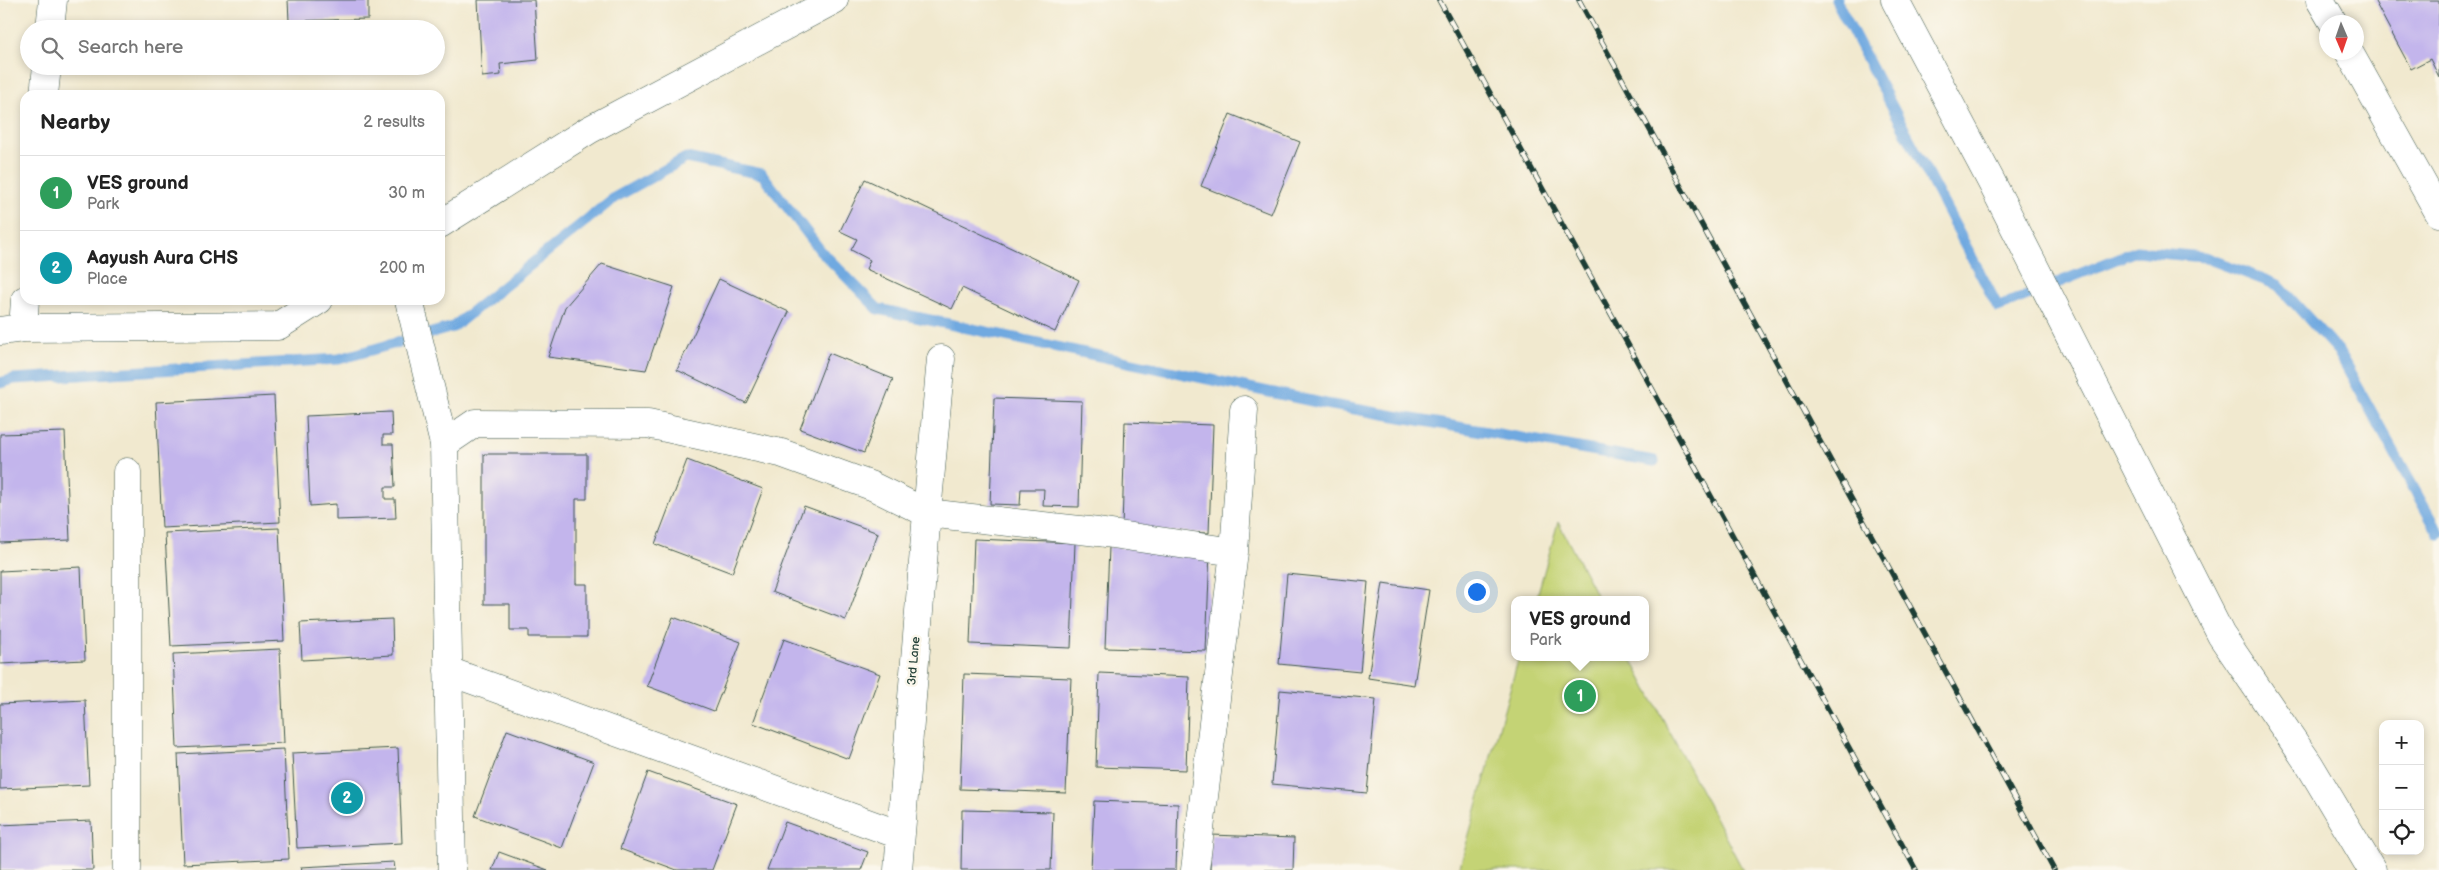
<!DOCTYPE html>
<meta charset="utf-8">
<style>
:root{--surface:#fff;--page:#f2f2f2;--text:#222;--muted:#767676;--line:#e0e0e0;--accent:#c8321e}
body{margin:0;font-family:"Balsamiq Sans",sans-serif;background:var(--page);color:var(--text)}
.controls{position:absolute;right:15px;bottom:15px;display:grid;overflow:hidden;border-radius:10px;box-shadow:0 2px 8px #0003}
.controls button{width:45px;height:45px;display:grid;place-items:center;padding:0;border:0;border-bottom:1px solid var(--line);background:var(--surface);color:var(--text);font:25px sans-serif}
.compass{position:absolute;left:2319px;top:15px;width:45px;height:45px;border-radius:50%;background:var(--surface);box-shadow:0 2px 8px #0003;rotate:178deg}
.you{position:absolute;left:1476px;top:591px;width:18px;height:18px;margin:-12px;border:4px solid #fff;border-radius:50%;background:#1a73e8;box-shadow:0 0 0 8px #1a73e833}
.badge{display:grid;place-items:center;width:32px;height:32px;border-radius:50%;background:var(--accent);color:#fff;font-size:16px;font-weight:700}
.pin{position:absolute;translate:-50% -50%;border:2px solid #fff;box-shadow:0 1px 5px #0006}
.popup{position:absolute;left:1511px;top:596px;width:138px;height:65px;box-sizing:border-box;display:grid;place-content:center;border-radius:10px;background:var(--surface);filter:drop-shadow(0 1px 4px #0005);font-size:16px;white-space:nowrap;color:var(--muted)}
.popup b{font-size:19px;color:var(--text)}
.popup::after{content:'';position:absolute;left:50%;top:100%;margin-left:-10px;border:10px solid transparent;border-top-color:var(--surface)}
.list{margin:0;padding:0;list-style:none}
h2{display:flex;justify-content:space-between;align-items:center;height:65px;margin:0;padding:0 20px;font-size:21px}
h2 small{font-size:16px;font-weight:400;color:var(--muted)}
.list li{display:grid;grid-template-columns:32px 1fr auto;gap:15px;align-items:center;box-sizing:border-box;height:75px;padding:0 20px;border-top:1px solid var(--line)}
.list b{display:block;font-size:19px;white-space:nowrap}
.list p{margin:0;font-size:16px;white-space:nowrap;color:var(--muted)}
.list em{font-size:16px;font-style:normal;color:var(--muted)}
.icon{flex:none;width:28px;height:28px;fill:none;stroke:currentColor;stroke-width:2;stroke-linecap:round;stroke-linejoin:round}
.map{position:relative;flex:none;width:2439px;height:870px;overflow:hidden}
.search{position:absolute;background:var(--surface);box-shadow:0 2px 8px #0003;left:20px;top:20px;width:425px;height:55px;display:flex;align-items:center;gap:12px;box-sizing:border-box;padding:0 18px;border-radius:28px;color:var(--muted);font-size:19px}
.panel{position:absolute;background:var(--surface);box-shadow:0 2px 8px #0003;left:20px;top:90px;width:425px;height:215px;border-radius:15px}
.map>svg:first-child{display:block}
.green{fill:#c4d375;stroke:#728854}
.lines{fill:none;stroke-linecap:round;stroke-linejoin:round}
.stream{stroke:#70a9e0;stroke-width:11}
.building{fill:#c3b5ec}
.minor-casing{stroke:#3e574b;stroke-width:29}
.minor{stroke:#fff;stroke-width:28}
.rail-casing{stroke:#1f3d34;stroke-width:5.5}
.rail{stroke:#fbf7ec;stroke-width:4;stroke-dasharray:11;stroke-linecap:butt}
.labels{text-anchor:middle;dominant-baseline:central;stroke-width:5;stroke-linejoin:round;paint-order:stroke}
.street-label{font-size:12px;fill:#1f3d34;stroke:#fbf7ec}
</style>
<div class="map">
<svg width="2439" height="870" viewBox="0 0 2439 870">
<rect width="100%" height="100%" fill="#fbf7ec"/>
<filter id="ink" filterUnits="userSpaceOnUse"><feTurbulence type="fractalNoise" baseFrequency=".02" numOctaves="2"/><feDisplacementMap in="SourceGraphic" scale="10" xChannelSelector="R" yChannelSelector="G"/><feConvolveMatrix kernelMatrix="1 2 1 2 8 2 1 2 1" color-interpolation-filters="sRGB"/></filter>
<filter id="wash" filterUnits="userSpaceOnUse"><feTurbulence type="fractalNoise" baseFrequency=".0096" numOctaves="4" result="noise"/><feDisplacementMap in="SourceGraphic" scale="20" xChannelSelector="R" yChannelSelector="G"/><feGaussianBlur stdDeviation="1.12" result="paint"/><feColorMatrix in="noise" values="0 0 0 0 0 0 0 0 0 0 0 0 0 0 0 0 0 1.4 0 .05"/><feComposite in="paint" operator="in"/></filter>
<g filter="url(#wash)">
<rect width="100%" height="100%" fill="#f1e9cf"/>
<path class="green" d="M 1558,522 L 1599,600 L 1536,600 Z
M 1519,657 L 1630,657 L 1743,870 L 1459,870 Z"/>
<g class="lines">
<path class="stream" d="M 1836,0 L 1998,307 L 2136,251 L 2204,257 L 2278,285 L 2338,351 L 2439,534
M 0,383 L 14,379 L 339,359 L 453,327 L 614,198 L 686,158 L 762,174 L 820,250 L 878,309 L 1326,404 L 1654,461"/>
</g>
<g id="blocks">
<path class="building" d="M 288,0 L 368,0 L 368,19 L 289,21 Z
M 478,0 L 534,0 L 538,60 L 500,64 L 501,75 L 482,77 Z
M 2374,0 L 2439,0 L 2439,77 L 2430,59 L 2411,69 Z
M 1230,114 L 1300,142 L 1271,214 L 1201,186 Z
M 865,179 L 1079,280 L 1055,332 L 962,288 L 952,309 L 866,269 L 870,260 L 851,250 L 857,239 L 840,231 Z
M 602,264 L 674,287 L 646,370 L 548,357 L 565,307 Z
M 719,279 L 789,312 L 746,403 L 677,370 Z
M 829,353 L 893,379 L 864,453 L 800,429 Z
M 274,396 L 280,522 L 162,528 L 156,402 Z
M 994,398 L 1082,401 L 1079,507 L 1043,506 L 1044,489 L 1021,489 L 1020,505 L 990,504 Z
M 391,412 L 392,435 L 383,435 L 383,444 L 393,444 L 395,487 L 385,487 L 385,499 L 395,499 L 396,518 L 336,520 L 336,504 L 310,506 L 306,416 Z
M 1125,422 L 1213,425 L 1209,533 L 1122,530 Z
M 65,432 L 70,540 L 0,543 L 0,434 Z
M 484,454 L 587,454 L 587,499 L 576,499 L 576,584 L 587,584 L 587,637 L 529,637 L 529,630 L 510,630 L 510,604 L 484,604 Z
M 687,460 L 763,489 L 732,573 L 655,544 Z
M 804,506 L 878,533 L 846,620 L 772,592 Z
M 279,528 L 284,641 L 171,646 L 165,533 Z
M 974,539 L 1075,543 L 1071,648 L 970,644 Z
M 1109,547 L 1210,551 L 1206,651 L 1105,648 Z
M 81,567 L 85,660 L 0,664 L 0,571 Z
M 1287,574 L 1368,582 L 1360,672 L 1279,664 Z
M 1383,583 L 1429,590 L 1414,685 L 1368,678 Z
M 673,617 L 741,642 L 714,711 L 647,686 Z
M 392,619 L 393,655 L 302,660 L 300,623 Z
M 784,639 L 880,674 L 849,759 L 753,723 Z
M 280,649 L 284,743 L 177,748 L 173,654 Z
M 1099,673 L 1189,677 L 1186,770 L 1096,767 Z
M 964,674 L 1071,678 L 1066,793 L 960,789 Z
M 1280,690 L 1376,699 L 1367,793 L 1272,784 Z
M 85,700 L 89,785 L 0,789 L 0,704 Z
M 507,730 L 594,762 L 562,848 L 475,816 Z
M 398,748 L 402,843 L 297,848 L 292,753 Z
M 284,749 L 289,859 L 183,864 L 178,754 Z
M 648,772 L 737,804 L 712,870 L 677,870 L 620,849 Z
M 1094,801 L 1178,804 L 1176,870 L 1091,870 Z
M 962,810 L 1053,812 L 1051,870 L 961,870 Z
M 91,821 L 93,870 L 0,870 L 0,825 Z
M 785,822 L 868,852 L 861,870 L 767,870 Z
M 1211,835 L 1294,838 L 1293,870 L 1210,870 Z
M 499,852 L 548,870 L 492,870 Z
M 394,862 L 395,870 L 302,870 L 301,867 Z"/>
</g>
</g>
<g filter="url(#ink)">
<use href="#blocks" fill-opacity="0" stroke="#3e574b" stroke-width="1"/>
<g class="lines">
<defs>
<path id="minor" d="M 1895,0 L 1992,183 L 2221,635 L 2309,764 L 2372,870
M 2320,0 L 2333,22
M 50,29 L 53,0
M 2349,52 L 2439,213
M 44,95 L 47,66
M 440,224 L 589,130 L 834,0
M 409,300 L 444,444
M 23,328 L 25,300
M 0,331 L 23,328 L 278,326 L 319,300
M 941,359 L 927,513 L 1098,532 L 1234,552
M 448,671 L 900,835
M 127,870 L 127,472
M 452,870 L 444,444 L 475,423 L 648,424 L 781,453 L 872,486 L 927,513 L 898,870
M 1195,870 L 1234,552 L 1244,410"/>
</defs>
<use href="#minor" class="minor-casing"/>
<use href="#minor" class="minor"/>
<defs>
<path id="rail" d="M 1439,0 L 1916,870
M 1579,0 L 2054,870"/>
</defs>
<use href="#rail" class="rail-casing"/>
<use href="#rail" class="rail"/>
</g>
</g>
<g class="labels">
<g class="street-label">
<text transform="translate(914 661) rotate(-85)">3rd Lane</text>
</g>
</g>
</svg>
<div class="controls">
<button>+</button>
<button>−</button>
<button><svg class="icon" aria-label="locate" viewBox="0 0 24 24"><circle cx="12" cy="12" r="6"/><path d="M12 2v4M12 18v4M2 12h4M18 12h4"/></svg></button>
</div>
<svg class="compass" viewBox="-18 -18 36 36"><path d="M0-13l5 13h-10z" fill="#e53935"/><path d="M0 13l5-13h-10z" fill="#767676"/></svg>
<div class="you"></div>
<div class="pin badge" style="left:1580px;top:696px;background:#2e9e5b">1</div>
<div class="popup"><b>VES ground</b>Park</div>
<div class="pin badge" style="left:347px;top:798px;background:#0f9aa8">2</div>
<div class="search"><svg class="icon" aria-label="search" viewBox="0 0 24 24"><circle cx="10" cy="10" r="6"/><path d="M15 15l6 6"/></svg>Search here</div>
<section class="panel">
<h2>Nearby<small>2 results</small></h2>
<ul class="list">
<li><span class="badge" style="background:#2e9e5b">1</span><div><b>VES ground</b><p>Park</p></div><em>30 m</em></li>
<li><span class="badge" style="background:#0f9aa8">2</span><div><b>Aayush Aura CHS</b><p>Place</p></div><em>200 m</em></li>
</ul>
</section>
</div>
